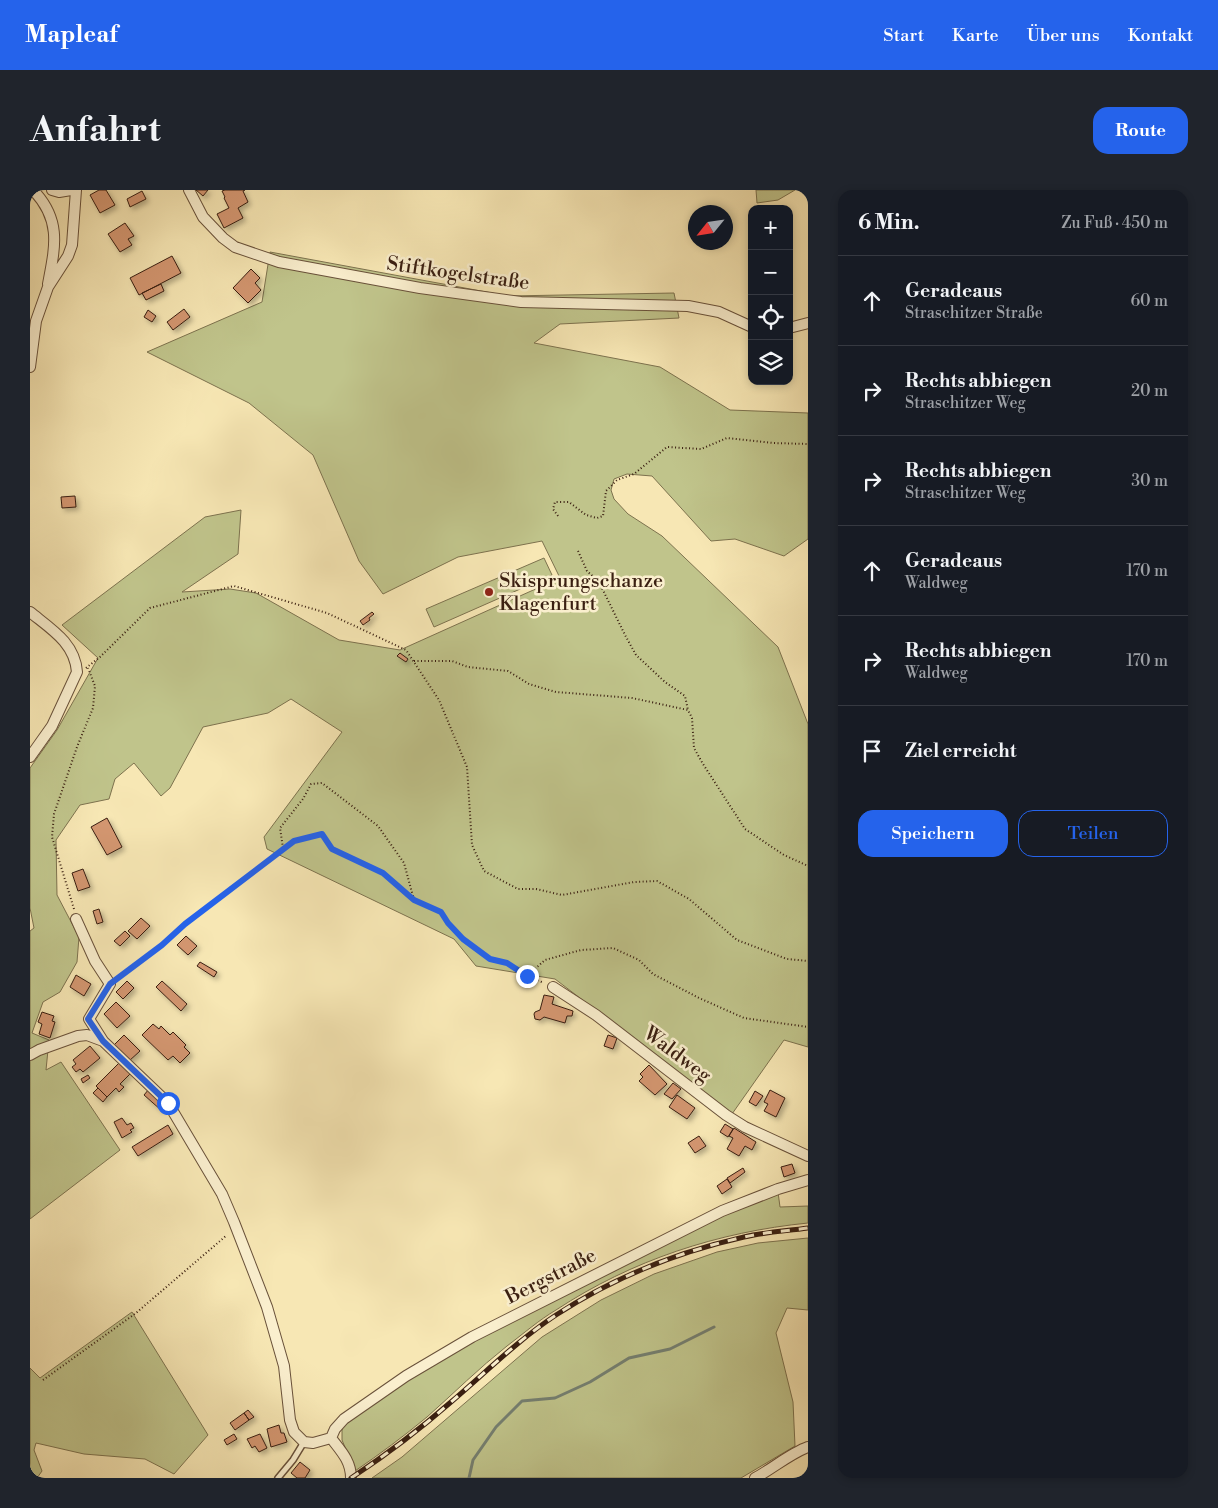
<!DOCTYPE html>
<html lang="de">
<meta charset="utf-8">
<style>
:root{--surface:#171b24;--page:#20242c;--text:#f1f3f6;--muted:#9ea1a6;--line:#363941;--accent:#2563eb}
body{margin:0;font-family:"Libre Bodoni",serif;background:var(--page);color:var(--text)}
.controls{position:absolute;right:15px;top:15px;display:grid;overflow:hidden;border-radius:10px;box-shadow:0 2px 8px #0003}
.controls button{width:45px;height:45px;display:grid;place-items:center;padding:0;border:0;border-bottom:1px solid var(--line);background:var(--surface);color:var(--text);font:25px sans-serif}
.compass{position:absolute;left:658px;top:15px;width:45px;height:45px;border-radius:50%;background:var(--surface);box-shadow:0 2px 8px #0003;rotate:240deg}
.stop{position:absolute;width:15px;height:15px;margin:-11px;border:4px solid #2563eb;border-radius:50%;background:#fff}
.stop.end{background:#2563eb;border-color:#fff;box-shadow:0 1px 5px #0008}
.list{margin:0;padding:0;list-style:none}
h2{display:flex;justify-content:space-between;align-items:center;height:65px;margin:0;padding:0 20px;font-size:21px}
h2 small{font-size:16px;font-weight:400;color:var(--muted)}
.list li{display:grid;grid-template-columns:32px 1fr auto;gap:15px;align-items:center;box-sizing:border-box;height:90px;padding:0 20px;border-top:1px solid var(--line)}
.list b{display:block;font-size:19px;white-space:nowrap}
.list p{margin:0;font-size:16px;white-space:nowrap;color:var(--muted)}
.list em{font-size:16px;font-style:normal;color:var(--muted)}
.actions{display:flex;gap:10px;padding:15px 20px}
.actions a{flex:1;padding:11px 0;border:1px solid var(--accent);border-radius:15px;text-align:center;font-size:18px;color:var(--accent)}
.actions .main{background:var(--accent);color:#fff}
.icon{flex:none;width:28px;height:28px;fill:none;stroke:currentColor;stroke-width:2;stroke-linecap:round;stroke-linejoin:round}
.map{position:relative;flex:none;width:778px;height:1288px;overflow:hidden;border-radius:15px}
header{display:flex;align-items:center;gap:30px;box-sizing:border-box;height:70px;padding:0 25px;background:var(--accent);color:#fff}
header strong{font-size:24px}
nav{display:flex;gap:28px;margin-inline-start:auto;font-size:18px}
.intro{display:flex;align-items:center;justify-content:space-between;box-sizing:border-box;height:120px;padding:0 30px}
h1{margin:0;font-size:35px}
.button{padding:12px 22px;border-radius:15px;background:var(--accent);color:#fff;font-size:18px;font-weight:700}
main{display:flex;gap:30px;padding:0 30px}
aside{flex:1;background:var(--surface);border-radius:15px;box-shadow:0 2px 8px #0003}
.map>svg:first-child{display:block}
.green{fill:#c0c48b;stroke:#7d724e}
.lines{fill:none;stroke-linecap:round;stroke-linejoin:round}
.stream{stroke:#757f70;stroke-width:3}
.building{fill:#d39670;stroke:#3a1f11;filter:url(#shadow)}
.lane-casing{stroke:#69513a;stroke-width:8}
.street-casing{stroke:#69513a;stroke-width:12}
.path{stroke:#3a1f11;stroke-width:2;stroke-dasharray:1 2.5;stroke-linecap:butt}
.lane{stroke:#faefce;stroke-width:5}
.street{stroke:#faefce;stroke-width:10}
.rail-casing{stroke:#3a1f11;stroke-width:5}
.rail{stroke:#faefce;stroke-width:3;stroke-dasharray:9;stroke-linecap:butt}
.route{stroke:#2563eb;stroke-width:6}
.poi-dot{fill:#8f2418;stroke:#faefce;stroke-width:2}
.labels{text-anchor:middle;dominant-baseline:central;stroke-width:5;stroke-linejoin:round;paint-order:stroke}
.street-label{font-size:20px;fill:#3a1f11;stroke:#faefce}
.poi-label{font-size:20px;fill:#3a1f11;stroke:#faefce;text-anchor:start}
</style>
<header>
<strong>Mapleaf</strong>
<nav><a>Start</a><a>Karte</a><a>Über uns</a><a>Kontakt</a></nav>
</header>
<div class="intro"><h1>Anfahrt</h1><a class="button">Route</a></div>
<main>
<div class="map">
<svg width="778" height="1288" viewBox="0 0 778 1288">
<defs>
<filter id="shadow"><feDropShadow dx="3" dy="3" stdDeviation="2.5" flood-color="#0004"/></filter>
</defs>
<rect width="100%" height="100%" fill="#f7e7b4"/>
<filter id="stains"><feTurbulence type="fractalNoise" baseFrequency=".004" numOctaves="4"/><feColorMatrix values="0 0 0 0 .2 0 0 0 0 .09 0 0 0 0 .02 0 0 0 .5 -.17"/></filter>
<radialGradient id="worn" r=".72"><stop offset=".6" stop-color="#630" stop-opacity="0"/><stop offset="1" stop-color="#630" stop-opacity=".3"/></radialGradient>
<path class="green" d="M 726,0 L 765,0 L 748,10 L 727,13 Z
M 240,62 L 478,106 L 644,103 L 649,128 L 530,134 L 504,153 L 630,177 L 700,220 L 778,223 L 778,349 L 754,366 L 705,349 L 681,351 L 622,286 L 597,284 L 584,289 L 581,300 L 584,309 L 598,324 L 632,346 L 748,457 L 778,534 L 778,857 L 754,850 L 702,924 L 525,789 L 446,776 L 424,749 L 237,659 L 234,647 L 312,542 L 261,509 L 238,523 L 173,537 L 140,598 L 131,606 L 104,573 L 85,589 L 79,609 L 50,615 L 26,650 L 27,705 L 49,747 L 47,772 L 30,802 L 13,812 L 2,843 L 19,850 L 16,880 L 31,872 L 90,960 L 0,1029 L 0,741 L 4,738 L 0,718 L 0,578 L 27,540 L 68,468 L 32,435 L 175,327 L 211,320 L 208,364 L 152,402 L 200,399 L 226,403 L 309,450 L 370,460 L 530,388 L 512,351 L 428,367 L 353,404 L 329,371 L 283,265 L 219,213 L 117,162 L 232,112 Z
M 514,368 L 522,385 L 404,437 L 396,419 Z
M 748,1002 L 750,1017 L 778,1016 L 778,1033 C 688,1042 602,1070 526,1120 C 509,1130 493,1144 477,1156 C 449,1178 424,1203 397,1227 C 374,1246 350,1264 325,1281 L 312,1250 L 312,1239 L 320,1229 L 374,1192 L 440,1151 L 692,1025 Z
M 778,1048 L 778,1120 L 757,1118 L 746,1143 L 763,1212 L 765,1256 L 711,1288 L 342,1288 L 372,1267 L 512,1147 L 571,1110 L 624,1084 L 687,1062 L 728,1053 Z
M 102,1122 L 178,1245 L 144,1284 L 115,1269 L 54,1264 L 6,1253 L 4,1260 L 12,1281 L 7,1288 L 0,1288 L 0,1178 L 10,1188 Z"/>
<g class="lines">
<path class="stream" d="M 439,1288 L 443,1270 L 466,1237 L 492,1211 L 525,1208 L 560,1192 L 599,1168 L 640,1159 L 684,1137"/>
</g>
<path class="building" d="M 69,0 L 76,0 L 85,15 L 70,23 L 60,5 Z
M 166,0 L 178,0 L 173,6 Z
M 195,0 L 215,0 L 213,1 L 218,12 L 208,18 L 213,28 L 194,38 L 187,24 L 199,18 L 194,8 L 195,7 L 192,1 Z
M 112,1 L 116,9 L 100,17 L 97,9 Z
M 95,33 L 104,46 L 98,49 L 102,55 L 90,62 L 78,44 Z
M 142,66 L 151,83 L 109,105 L 100,88 Z
M 221,79 L 230,88 L 225,93 L 231,100 L 218,113 L 203,98 Z
M 131,94 L 134,101 L 116,110 L 112,103 Z
M 154,119 L 160,127 L 143,140 L 137,132 Z
M 118,120 L 126,126 L 122,132 L 114,127 Z
M 45,306 L 46,317 L 32,318 L 31,307 Z
M 342,422 L 344,424 L 339,428 L 340,430 L 333,435 L 330,431 Z
M 370,463 L 378,469 L 376,472 L 367,466 Z
M 77,628 L 92,657 L 77,665 L 61,637 Z
M 53,679 L 60,697 L 48,701 L 42,683 Z
M 69,719 L 73,732 L 67,734 L 63,721 Z
M 111,728 L 120,736 L 107,749 L 98,741 Z
M 95,741 L 100,746 L 90,756 L 84,751 Z
M 156,746 L 167,756 L 158,765 L 147,755 Z
M 170,772 L 187,782 L 184,787 L 167,776 Z
M 46,785 L 61,794 L 54,806 L 40,797 Z
M 97,791 L 104,798 L 93,809 L 86,802 Z
M 132,791 L 157,814 L 151,821 L 126,797 Z
M 514,805 L 524,807 L 522,814 L 543,821 L 542,826 L 537,826 L 535,833 L 514,827 L 510,830 L 505,829 L 504,824 L 505,822 L 510,820 Z
M 86,812 L 100,826 L 87,838 L 74,824 Z
M 12,822 L 24,826 L 22,831 L 25,832 L 20,848 L 9,844 L 12,834 L 8,832 Z
M 123,834 L 129,839 L 131,836 L 140,845 L 143,842 L 156,855 L 154,857 L 160,863 L 150,873 L 143,866 L 138,870 L 112,845 Z
M 94,845 L 110,861 L 99,871 L 84,855 Z
M 578,845 L 587,848 L 583,859 L 574,856 Z
M 60,856 L 70,868 L 53,882 L 50,879 L 46,882 L 42,877 L 46,874 L 43,870 Z
M 89,873 L 100,884 L 90,894 L 94,897 L 89,902 L 86,898 L 77,907 L 66,896 Z
M 619,875 L 637,894 L 625,905 L 609,891 L 613,887 L 610,884 Z
M 58,885 L 60,888 L 53,893 L 51,889 Z
M 643,893 L 651,899 L 642,909 L 634,904 Z
M 68,898 L 77,907 L 73,912 L 63,903 Z
M 119,899 L 136,914 L 131,920 L 114,905 Z
M 740,900 L 755,908 L 746,927 L 734,921 L 738,914 L 734,912 Z
M 725,901 L 733,906 L 726,916 L 719,912 Z
M 647,905 L 665,918 L 657,929 L 639,917 Z
M 92,928 L 97,935 L 101,933 L 104,938 L 100,940 L 102,942 L 92,948 L 84,932 Z
M 695,934 L 703,939 L 698,947 L 690,942 Z
M 138,935 L 143,944 L 108,966 L 102,957 Z
M 704,938 L 726,952 L 722,960 L 715,956 L 709,966 L 697,959 L 703,948 L 699,946 Z
M 669,946 L 676,956 L 665,963 L 658,953 Z
M 762,974 L 765,983 L 754,987 L 751,977 Z
M 713,978 L 715,982 L 700,993 L 697,988 Z
M 697,989 L 702,997 L 692,1004 L 687,996 Z
M 218,1220 L 224,1227 L 219,1230 L 214,1223 Z
M 214,1223 L 219,1230 L 205,1240 L 200,1233 Z
M 249,1235 L 251,1243 L 254,1243 L 257,1252 L 241,1257 L 237,1239 Z
M 204,1244 L 207,1249 L 197,1255 L 194,1250 Z
M 230,1244 L 237,1258 L 229,1262 L 225,1256 L 222,1258 L 217,1249 Z
M 270,1272 L 280,1280 L 275,1288 L 267,1288 L 261,1283 Z"/>
<g class="lines">
<defs>
<path id="lane" d="M 248,1288 L 263,1270 L 274,1252"/>
<path id="street" d="M 3,0 C 32,30 25,57 18,94
M 22,0 L 29,2 L 41,0
M 159,0 L 173,27 L 193,48 L 205,57 L 249,72 L 390,98 L 491,112 L 658,116 L 689,122 L 722,137
M 759,138 L 778,133
M 0,177 L 6,131 L 18,97 L 38,66 L 42,55 L 46,0
M 0,422 C 21,439 45,453 47,482 L 22,536 L 0,567
M 46,729 L 65,771 L 80,794 L 59,829 L 73,851
M 523,797 L 566,825 L 696,925 L 715,937 L 778,966
M 0,865 L 9,860 L 48,846 L 57,845 L 73,851 L 138,913 L 192,1004 L 204,1032 L 237,1117 L 254,1176 L 260,1230 L 264,1242 L 274,1252 L 283,1253 L 301,1248 C 311,1261 321,1271 321,1288
M 301,1248 L 305,1239 L 314,1229 L 376,1186 L 442,1147 L 692,1021 L 748,999 L 778,990
M 725,1288 C 742,1279 761,1263 778,1257"/>
</defs>
<use href="#lane" class="lane-casing"/>
<use href="#street" class="street-casing"/>
<path class="path" d="M 528,326 L 523,319 L 525,312 L 539,312 L 556,325 L 567,328 L 573,326 L 576,301 L 587,290 L 604,284 L 637,257 L 671,259 L 697,248 L 743,253 L 778,254
M 548,361 L 557,381 L 569,392 L 595,445 L 606,465 L 635,492 L 655,506 L 658,520
M 384,471 L 422,471 L 438,477 L 478,481 L 499,494 L 526,502 L 602,508 L 658,520 L 662,528 L 664,558 L 673,574 L 715,639 L 754,665 L 778,676
M 56,478 L 70,467 L 120,418 L 204,396 L 297,423 L 376,460 L 409,510 L 437,577 L 442,655 L 454,681 L 488,699 L 506,699 L 532,705 L 604,692 L 627,691 L 659,709 L 707,750 L 757,769 L 778,771
M 253,658 L 250,638 L 273,609 L 281,594 L 292,593 L 348,636 L 374,673 L 384,710
M 44,719 L 22,647 L 24,624 L 47,557 L 63,518 L 65,496 L 58,478
M 498,786 L 514,793
M 88,788 L 132,755 L 155,734 L 200,698 L 264,651 L 292,644 L 301,659 L 353,683 L 384,710 L 411,722 L 418,733 L 433,749 L 460,769 L 477,773 L 497,786 L 515,770 L 551,760 L 583,758 L 609,770 L 623,784 L 669,808 L 714,828 L 778,837
M 13,1190 L 106,1123 L 197,1045"/>
<use href="#lane" class="lane"/>
<use href="#street" class="street"/>
<defs>
<path id="rail" d="M 321,1288 C 356,1265 389,1240 421,1212 C 455,1183 488,1150 526,1125 C 583,1088 647,1062 714,1047 C 735,1042 757,1041 778,1038"/>
</defs>
<use href="#rail" class="rail-casing"/>
<use href="#rail" class="rail"/>
</g>
<g class="lines">
<path class="route" d="M 138,913 L 73,851 L 58,829 L 80,794 L 132,755 L 155,734 L 264,651 L 292,644 L 302,659 L 353,683 L 384,710 L 411,722 L 418,733 L 433,749 L 460,769 L 477,773 L 497,786"/>
</g>
<circle class="poi-dot" cx="459" cy="402" r="5"/>
<g class="labels">
<g class="street-label">
<text transform="translate(428 84) rotate(8)">Stiftkogelstraße</text>
<text transform="translate(647 865) rotate(37)">Waldweg</text>
<text transform="translate(521 1087) rotate(-27)">Bergstraße</text>
</g>
<g class="poi-label">
<text x="469" y="391">Skisprungschanze<tspan x="469" dy="23">Klagenfurt</tspan></text>
</g>
</g>
<rect width="100%" height="100%" filter="url(#stains)"/>
<rect width="100%" height="100%" fill="url(#worn)"/>
</svg>
<div class="controls">
<button>+</button>
<button>−</button>
<button><svg class="icon" aria-label="locate" viewBox="0 0 24 24"><circle cx="12" cy="12" r="6"/><path d="M12 2v4M12 18v4M2 12h4M18 12h4"/></svg></button>
<button><svg class="icon" aria-label="layers" viewBox="0 0 24 24"><path d="M12 4l9 5-9 5-9-5zM3 14l9 5 9-5"/></svg></button>
</div>
<svg class="compass" viewBox="-18 -18 36 36"><path d="M0-13l5 13h-10z" fill="#e53935"/><path d="M0 13l5-13h-10z" fill="#9ea1a6"/></svg>
<div class="stop" style="left:138px;top:913px"></div>
<div class="stop end" style="left:497px;top:786px"></div>
</div>
<aside>
<h2>6 Min.<small>Zu Fuß · 450 m</small></h2>
<ul class="list">
<li><svg class="icon" aria-label="ahead" viewBox="0 0 24 24"><path d="M12 20V5M6 11l6-6 6 6"/></svg><div><b>Geradeaus</b><p>Straschitzer Straße</p></div><em>60 m</em></li>
<li><svg class="icon" aria-label="right" viewBox="0 0 24 24"><path d="M7 20v-9h11M14 6l5 5-5 5"/></svg><div><b>Rechts abbiegen</b><p>Straschitzer Weg</p></div><em>20 m</em></li>
<li><svg class="icon" aria-label="right" viewBox="0 0 24 24"><path d="M7 20v-9h11M14 6l5 5-5 5"/></svg><div><b>Rechts abbiegen</b><p>Straschitzer Weg</p></div><em>30 m</em></li>
<li><svg class="icon" aria-label="ahead" viewBox="0 0 24 24"><path d="M12 20V5M6 11l6-6 6 6"/></svg><div><b>Geradeaus</b><p>Waldweg</p></div><em>170 m</em></li>
<li><svg class="icon" aria-label="right" viewBox="0 0 24 24"><path d="M7 20v-9h11M14 6l5 5-5 5"/></svg><div><b>Rechts abbiegen</b><p>Waldweg</p></div><em>170 m</em></li>
<li><svg class="icon" aria-label="arrive" viewBox="0 0 24 24"><path d="M6 21V4h12l-3 4 3 4H6"/></svg><div><b>Ziel erreicht</b></div></li>
</ul>
<div class="actions"><a class="main">Speichern</a><a>Teilen</a></div>
</aside>
</main>
